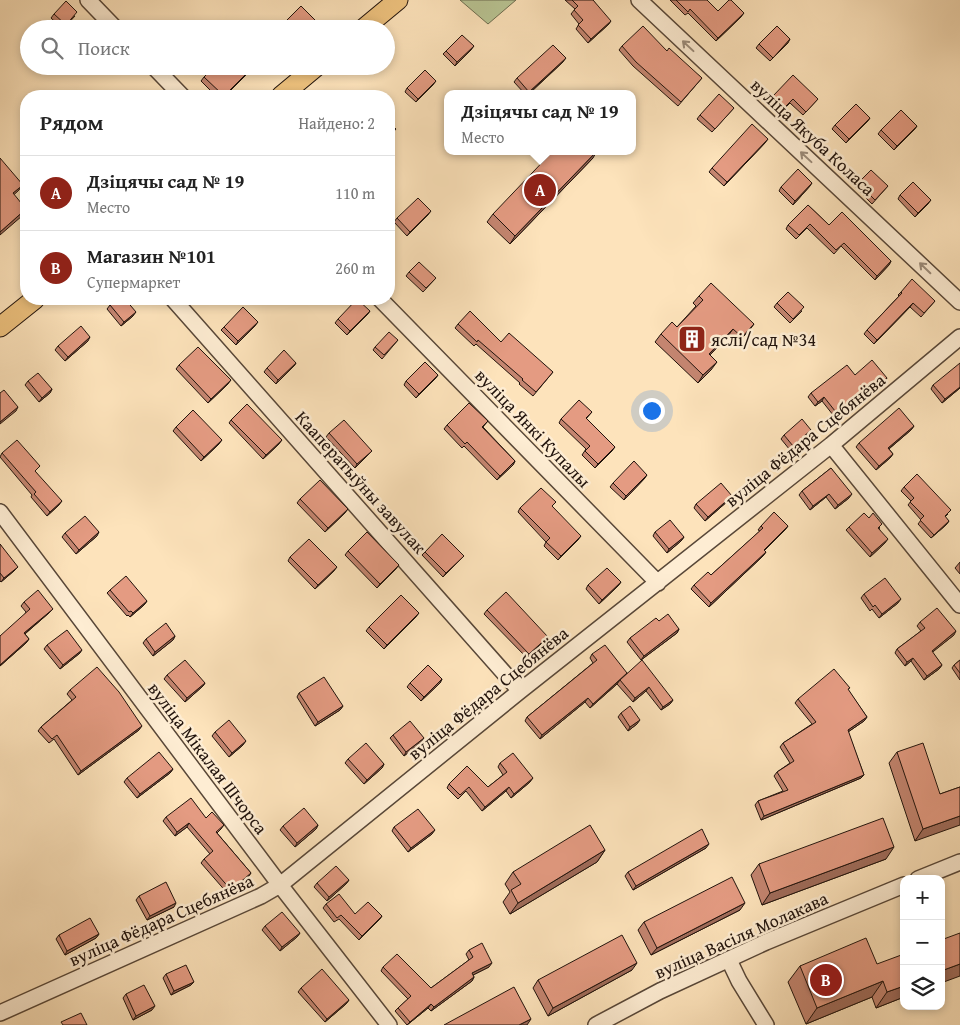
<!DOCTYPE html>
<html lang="ru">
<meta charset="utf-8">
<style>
:root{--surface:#fff;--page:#f2f2f2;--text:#222;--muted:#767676;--line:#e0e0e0;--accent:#8f2418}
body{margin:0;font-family:"Gentium Book Plus",serif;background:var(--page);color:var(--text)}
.controls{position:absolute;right:15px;bottom:15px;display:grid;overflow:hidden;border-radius:10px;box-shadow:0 2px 8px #0003}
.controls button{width:45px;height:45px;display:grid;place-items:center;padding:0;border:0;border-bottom:1px solid var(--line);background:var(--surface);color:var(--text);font:25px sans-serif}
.you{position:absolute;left:651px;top:410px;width:18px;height:18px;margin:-12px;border:4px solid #fff;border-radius:50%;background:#1a73e8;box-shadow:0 0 0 8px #1a73e833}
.badge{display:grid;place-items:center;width:32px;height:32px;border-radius:50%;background:var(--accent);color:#fff;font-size:16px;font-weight:700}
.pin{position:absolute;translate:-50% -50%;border:2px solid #fff;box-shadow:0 1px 5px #0006}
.popup{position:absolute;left:444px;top:90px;width:192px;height:65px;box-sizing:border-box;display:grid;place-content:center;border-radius:10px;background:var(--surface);filter:drop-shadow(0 1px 4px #0005);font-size:16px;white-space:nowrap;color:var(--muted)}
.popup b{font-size:19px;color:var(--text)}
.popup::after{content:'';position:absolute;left:50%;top:100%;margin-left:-10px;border:10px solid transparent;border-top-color:var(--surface)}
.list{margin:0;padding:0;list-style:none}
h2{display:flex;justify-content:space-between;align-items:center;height:65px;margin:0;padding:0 20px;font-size:21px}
h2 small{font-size:16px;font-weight:400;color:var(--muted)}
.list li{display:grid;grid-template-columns:32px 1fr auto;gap:15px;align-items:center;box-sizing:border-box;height:75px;padding:0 20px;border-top:1px solid var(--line)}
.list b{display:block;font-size:19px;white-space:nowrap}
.list p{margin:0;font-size:16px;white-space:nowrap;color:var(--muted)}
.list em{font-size:16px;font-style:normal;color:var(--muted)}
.icon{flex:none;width:28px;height:28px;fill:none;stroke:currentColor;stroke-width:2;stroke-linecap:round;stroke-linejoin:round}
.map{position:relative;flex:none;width:960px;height:1025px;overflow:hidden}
.search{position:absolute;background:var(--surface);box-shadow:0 2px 8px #0003;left:20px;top:20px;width:375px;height:55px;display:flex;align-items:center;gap:12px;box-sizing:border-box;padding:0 18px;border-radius:28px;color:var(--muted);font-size:19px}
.panel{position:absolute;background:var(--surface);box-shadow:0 2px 8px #0003;left:20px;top:90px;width:375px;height:215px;border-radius:20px}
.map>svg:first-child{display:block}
.green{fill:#b9c594;stroke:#6d6c50}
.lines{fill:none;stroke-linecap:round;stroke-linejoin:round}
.minor-casing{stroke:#584738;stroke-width:18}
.major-casing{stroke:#21130c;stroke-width:21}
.minor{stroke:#feedd3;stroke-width:15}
.major{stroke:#eec27e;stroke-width:19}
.wall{fill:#c48570;stroke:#21130c}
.shaded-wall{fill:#a06c5b;stroke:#21130c}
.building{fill:#e49b82;stroke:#21130c}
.oneway{stroke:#9b8b79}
.labels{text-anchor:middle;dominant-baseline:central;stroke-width:5;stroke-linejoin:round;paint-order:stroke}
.street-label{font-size:18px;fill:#21130c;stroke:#feedd3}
.poi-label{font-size:18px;fill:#21130c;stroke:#feedd3;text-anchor:start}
</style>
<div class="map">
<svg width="960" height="1025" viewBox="0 0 960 1025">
<rect width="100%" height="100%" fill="#fde3bb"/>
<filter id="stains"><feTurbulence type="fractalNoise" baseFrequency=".004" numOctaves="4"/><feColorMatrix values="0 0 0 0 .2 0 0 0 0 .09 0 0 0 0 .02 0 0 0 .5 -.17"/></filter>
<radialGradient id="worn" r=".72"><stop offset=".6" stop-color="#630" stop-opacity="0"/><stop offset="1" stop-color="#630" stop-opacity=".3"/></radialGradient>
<path class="green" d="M 460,0 L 516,0 L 488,24 Z"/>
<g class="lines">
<defs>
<path id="minor" d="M 88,0 L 116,29
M 639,0 L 960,302
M 153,66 L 182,96
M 173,299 L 520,691
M 380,299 L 658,583
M 831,445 L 960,605
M 0,512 L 280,885 L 389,1025
M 918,879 L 960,862
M 729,960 L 739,981 L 766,1025
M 0,1013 L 261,896 L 280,885 L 520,691 L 831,445 L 960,337
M 596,1025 L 660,991 L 766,942 L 904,885"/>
<path id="major" d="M 363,29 L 398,0
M 281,96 L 317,66
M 0,327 L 35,299"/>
</defs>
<use href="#minor" class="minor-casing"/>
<use href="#major" class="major-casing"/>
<use href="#minor" class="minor"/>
<use href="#major" class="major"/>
</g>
<path class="wall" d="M 565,0 L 593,0 L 609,24 L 588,43 L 576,29 L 579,24 L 571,14 L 575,9 Z
M 670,0 L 707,0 L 718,11 L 741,17 L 716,41 L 688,13 L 685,15 Z
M 54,14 L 75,16 L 63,29 L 51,18 Z
M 788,43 L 770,61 L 756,48 L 759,44 Z
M 622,46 L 667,51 L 702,78 L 678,106 L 633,66 L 619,50 Z
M 471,50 L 455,66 L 443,54 L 446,51 Z
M 563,62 L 529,94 L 525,94 L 514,82 L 517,78 Z
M 77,66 L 95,66 L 86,75 Z
M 223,66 L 257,66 L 249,75 L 248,73 L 225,96 L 216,96 L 201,81 L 204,77 L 220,69 Z
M 433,85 L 416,102 L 405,92 L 407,88 Z
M 773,96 L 818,99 L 803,115 L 790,103 L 782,111 L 770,100 Z
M 734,108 L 712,132 L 697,119 L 700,115 Z
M 870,118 L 867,122 L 846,143 L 832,129 L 835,125 Z
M 917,126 L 914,130 L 894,150 L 878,134 L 881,130 Z
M 765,143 L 724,186 L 709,172 L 712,168 Z
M 593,158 L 510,244 L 487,222 L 493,214 Z
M 858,183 L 888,186 L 872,204 L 855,187 Z
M 810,186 L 793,205 L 779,191 L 781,187 Z
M 900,195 L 928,204 L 915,217 L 898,199 Z
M 808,205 L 829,225 L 891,261 L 889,265 L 875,280 L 841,246 L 834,254 L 807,228 L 796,239 L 786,229 L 788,225 Z
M 428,215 L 407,236 L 394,222 L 397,218 Z
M 409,272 L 436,278 L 423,292 L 406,276 Z
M 901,292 L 935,301 L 921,317 L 910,307 L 874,344 L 864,334 L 867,330 L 899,296 L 898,295 Z
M 699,296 L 748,332 L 736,344 L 728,336 L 710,355 L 711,370 L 698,383 L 655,342 L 661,334 L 677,327 L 696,306 L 693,303 Z
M 313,299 L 320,299 L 317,302 Z
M 777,303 L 802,311 L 790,323 L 774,307 Z
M 110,305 L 133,316 L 121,326 L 107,309 Z
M 370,311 L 367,315 L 347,335 L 335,323 L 338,319 Z
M 458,324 L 501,342 L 553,372 L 533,396 L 519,384 L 520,383 L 476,344 L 474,346 L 455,328 Z
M 255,326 L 236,345 L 221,330 L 224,327 Z
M 398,340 L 382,359 L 373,350 L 375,347 Z
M 88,341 L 65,361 L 55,350 L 58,346 Z
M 296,363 L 294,366 L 276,384 L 264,372 L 267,368 Z
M 179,365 L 228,384 L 208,403 L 176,369 Z
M 438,375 L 435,379 L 416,398 L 404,385 L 406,381 Z
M 855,375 L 887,378 L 884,382 L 837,420 L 822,401 L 815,406 L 808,397 L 811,393 Z
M 28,381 L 52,389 L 50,393 L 39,402 L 25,385 Z
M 933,385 L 960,388 L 942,403 L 931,389 Z
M 592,412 L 586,419 L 612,451 L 595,468 L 582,455 L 586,449 L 559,423 L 561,419 Z
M 231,420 L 279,444 L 263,459 L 229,423 Z
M 488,421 L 483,427 L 515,461 L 513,465 L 497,480 L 464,446 L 462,448 L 444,429 L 447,425 Z
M 914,426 L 911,430 L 889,449 L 893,454 L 890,458 L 876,470 L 856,447 L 859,443 Z
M 176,427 L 219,444 L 201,461 L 173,431 Z
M 811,430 L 808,434 L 790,450 L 781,439 L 784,435 Z
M 329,433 L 372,451 L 355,468 L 326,437 Z
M 2,453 L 40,466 L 35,471 L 59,505 L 47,516 L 31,497 L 32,495 L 0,457 Z
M 831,468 L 849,498 L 835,509 L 826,497 L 810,510 L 799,495 L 802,491 Z
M 645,478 L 624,500 L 610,487 L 613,483 Z
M 904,487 L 948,514 L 945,517 L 949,521 L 946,525 L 931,538 L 918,524 L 921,520 L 908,505 L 911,501 L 901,491 Z
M 300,499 L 345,513 L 325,532 L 297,503 Z
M 729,500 L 705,521 L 694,508 L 696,504 Z
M 552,507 L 578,540 L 558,560 L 544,546 L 546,542 L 518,512 L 520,508 Z
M 869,518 L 880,528 L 879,528 L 885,543 L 870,557 L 846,530 L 849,527 Z
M 761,526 L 788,526 L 785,530 L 764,551 L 766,552 L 763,556 L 709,607 L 691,589 L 694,585 L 711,575 L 760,531 L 758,530 Z
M 655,532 L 684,537 L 681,541 L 667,553 L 653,536 Z
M 65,533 L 97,536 L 76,554 L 62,537 Z
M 0,544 L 15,570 L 1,582 L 0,581 Z
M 348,551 L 396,569 L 377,588 L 345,555 Z
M 425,552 L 461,559 L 443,577 L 422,555 Z
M 290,557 L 334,571 L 315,589 L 288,561 Z
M 960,562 L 960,574 L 955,568 Z
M 621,582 L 618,586 L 599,604 L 586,589 L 588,585 Z
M 110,590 L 147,601 L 144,605 L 130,617 L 128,615 L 127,616 L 107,593 Z
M 864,594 L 898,603 L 879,618 L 872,609 L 870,611 L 861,598 Z
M 24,602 L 50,612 L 25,634 L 29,639 L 26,643 L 0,666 L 26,612 L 21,606 Z
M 487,610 L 545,640 L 527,658 L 484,614 Z
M 416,617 L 384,649 L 366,631 L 369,627 Z
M 659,621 L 679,629 L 677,633 L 641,660 L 627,642 L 630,638 Z
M 920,622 L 954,635 L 932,652 L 942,665 L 939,669 L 924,680 L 911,661 L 905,666 L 895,653 L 897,649 L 921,631 L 917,626 Z
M 175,636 L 173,640 L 153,656 L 143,643 L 146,639 Z
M 47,645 L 80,653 L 60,669 L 44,649 Z
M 592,654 L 627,673 L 673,700 L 670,704 L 661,710 L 646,691 L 633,702 L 617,684 L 590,708 L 585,702 L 540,739 L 525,721 L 527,717 L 593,663 L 590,658 Z
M 960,660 L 960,680 L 952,668 L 954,665 Z
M 167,675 L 205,683 L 203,686 L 185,702 L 164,679 Z
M 442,679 L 440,683 L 421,701 L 407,687 L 410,683 Z
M 70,690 L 139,730 L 78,775 L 54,739 L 49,743 L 38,731 L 41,727 L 72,700 L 67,694 Z
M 848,690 L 867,717 L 864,721 L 848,732 L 864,775 L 861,778 L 761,820 L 755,805 L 758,801 L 783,791 L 774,776 L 777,772 L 790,763 L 780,747 L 783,743 L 812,724 L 795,703 L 798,699 Z
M 299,693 L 343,706 L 340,710 L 315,726 L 297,697 Z
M 621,713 L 637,724 L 628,731 L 618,717 Z
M 215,732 L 243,745 L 229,757 L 212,736 Z
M 393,735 L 421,742 L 404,756 L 390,738 Z
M 897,752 L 940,794 L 960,787 L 915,841 L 889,763 Z
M 348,759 L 384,764 L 382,768 L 364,784 L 345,763 Z
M 500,763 L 530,782 L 511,798 L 506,791 L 482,811 L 466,791 L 458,799 L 447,788 L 449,784 L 488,787 L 503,775 L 498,767 Z
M 173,769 L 170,773 L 137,798 L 124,782 L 127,778 Z
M 166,817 L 206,818 L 224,825 L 221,829 L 217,833 L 251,873 L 248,877 L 228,894 L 201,863 L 204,859 L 210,854 L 187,827 L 175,836 L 163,821 Z
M 318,825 L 316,829 L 295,847 L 280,830 L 283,826 Z
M 394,827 L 432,834 L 408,852 L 392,831 Z
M 706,848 L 633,890 L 625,876 L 628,872 Z
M 605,850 L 597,862 L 510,914 L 503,902 L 510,892 L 505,884 L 513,872 Z
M 886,859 L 762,905 L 751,875 L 759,864 Z
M 349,880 L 346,884 L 327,901 L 314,887 L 317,883 Z
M 139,896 L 174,907 L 147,920 L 136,900 Z
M 326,904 L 355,914 L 382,916 L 379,920 L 359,940 L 339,919 L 334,922 L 323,908 Z
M 740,910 L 651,955 L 638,930 L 644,922 Z
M 265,926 L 300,933 L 297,937 L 280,951 L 262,930 Z
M 99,934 L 96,938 L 65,955 L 56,939 L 59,935 Z
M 469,950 L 489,967 L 473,975 L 474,977 L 472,981 L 431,1011 L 428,1008 L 407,1025 L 395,1011 L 398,1008 L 408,999 L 381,971 L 383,967 L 431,988 L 469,960 L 466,954 Z
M 877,964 L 904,997 L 876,1008 L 872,997 L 806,1024 L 788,982 L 800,966 Z
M 632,970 L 548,1016 L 533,988 L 538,980 Z
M 166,974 L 191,985 L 171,995 L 163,978 Z
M 301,988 L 349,1000 L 346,1004 L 325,1022 L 298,992 Z
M 126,994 L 152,1010 L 133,1020 L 123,998 Z"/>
<path class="shaded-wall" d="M 744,13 L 741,17 L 716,41 L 718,38 Z
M 611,21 L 609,24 L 588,43 L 591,39 Z
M 790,39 L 788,43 L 770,61 L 773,58 Z
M 474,46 L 471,50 L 455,66 L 457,62 Z
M 566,58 L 563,62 L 528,94 L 529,92 Z
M 250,70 L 248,73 L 225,96 L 224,96 Z
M 436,81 L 433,85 L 416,102 L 418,99 Z
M 870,118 L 867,122 L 846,143 L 849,139 Z
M 917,126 L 914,130 L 894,150 L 897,146 Z
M 768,139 L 765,143 L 724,186 L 727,182 Z
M 597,151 L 593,158 L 510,244 L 515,236 Z
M 812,183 L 810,186 L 793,205 L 795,201 Z
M 23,185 L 18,191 L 8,200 L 13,193 Z
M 931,200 L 928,204 L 915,217 L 918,213 Z
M 26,209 L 22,216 L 0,235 L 0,232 Z
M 431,211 L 428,215 L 407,236 L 410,232 Z
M 891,261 L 889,265 L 875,280 L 877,276 Z
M 913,303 L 910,307 L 874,344 L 877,340 Z
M 370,311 L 367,315 L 347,335 L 350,331 Z
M 136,312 L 133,316 L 121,326 L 124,322 Z
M 258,322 L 255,326 L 236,345 L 238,341 Z
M 754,324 L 748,332 L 736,344 L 742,337 Z
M 733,329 L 728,336 L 703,362 L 709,354 Z
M 90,337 L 88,341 L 65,361 L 68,357 Z
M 717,362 L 711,370 L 698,383 L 703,375 Z
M 296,363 L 294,366 L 276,384 L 278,380 Z
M 438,375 L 435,379 L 416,398 L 419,394 Z
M 887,378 L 884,382 L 837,420 L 839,416 Z
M 231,380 L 228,384 L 208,403 L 211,399 Z
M 960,387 L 960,388 L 942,403 L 945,399 Z
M 52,389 L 50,393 L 39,402 L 42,398 Z
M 824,397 L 822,401 L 815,406 L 818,402 Z
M 18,407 L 16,411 L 0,424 L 0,422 Z
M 914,426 L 911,430 L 885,452 L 888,448 Z
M 811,430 L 808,434 L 790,450 L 793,446 Z
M 222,440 L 219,444 L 201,461 L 204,457 Z
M 282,440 L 279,444 L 263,459 L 266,455 Z
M 615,447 L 612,451 L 595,468 L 598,464 Z
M 372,451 L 355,468 L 357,464 Z
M 893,454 L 890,458 L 876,470 L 879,466 Z
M 515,461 L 513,465 L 497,480 L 500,476 Z
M 647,475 L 645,478 L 624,500 L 626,496 Z
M 829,494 L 826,497 L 810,510 L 813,506 Z
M 852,494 L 849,498 L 835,509 L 838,505 Z
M 732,496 L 729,500 L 705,521 L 708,517 Z
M 62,501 L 59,505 L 47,516 L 50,512 Z
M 348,509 L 345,513 L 325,532 L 328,528 Z
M 949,521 L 946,525 L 931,538 L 934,535 Z
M 788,526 L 785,530 L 761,554 L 764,550 Z
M 99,532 L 97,536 L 76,554 L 79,550 Z
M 581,536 L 578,540 L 558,560 L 561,556 Z
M 684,537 L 681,541 L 667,553 L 669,549 Z
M 888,539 L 885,543 L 870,557 L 872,553 Z
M 766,552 L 763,556 L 709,607 L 711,603 Z
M 464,556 L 443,577 L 446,573 Z
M 399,565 L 396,569 L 377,588 L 380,584 Z
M 18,567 L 15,570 L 1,582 L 4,578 Z
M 337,567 L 334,571 L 315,589 L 318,585 Z
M 621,582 L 618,586 L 599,604 L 602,600 Z
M 901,599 L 898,603 L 879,618 L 882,614 Z
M 147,601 L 144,605 L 130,617 L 133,613 Z
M 53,609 L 50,612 L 21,637 L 24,633 Z
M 419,613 L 416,617 L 384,649 L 387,645 Z
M 679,629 L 677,633 L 641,660 L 644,656 Z
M 956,631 L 954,635 L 929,655 L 932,651 Z
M 175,636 L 173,640 L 153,656 L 155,652 Z
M 548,637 L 527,658 L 529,654 Z
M 29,639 L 26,643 L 0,666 L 0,665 Z
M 82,650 L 80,653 L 60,669 L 63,665 Z
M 913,658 L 911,661 L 905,666 L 907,662 Z
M 942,665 L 939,669 L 924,680 L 927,676 Z
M 442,679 L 440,683 L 421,701 L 424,697 Z
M 620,680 L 617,684 L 590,708 L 593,704 Z
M 205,683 L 203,686 L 185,702 L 187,698 Z
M 649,687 L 646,691 L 633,702 L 635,698 Z
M 588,698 L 585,702 L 540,739 L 542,735 Z
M 673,700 L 670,704 L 661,710 L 663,707 Z
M 343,706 L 340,710 L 315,726 L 318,722 Z
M 867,717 L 864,721 L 845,734 L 848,730 Z
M 640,720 L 637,724 L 628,731 L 630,727 Z
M 142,726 L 139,730 L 78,775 L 81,771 Z
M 424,738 L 421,742 L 404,756 L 406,752 Z
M 246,741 L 243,745 L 229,757 L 232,753 Z
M 384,764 L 382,768 L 364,784 L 367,780 Z
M 173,769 L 170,773 L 137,798 L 140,794 Z
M 864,775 L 861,778 L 761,820 L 764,816 Z
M 533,778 L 530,782 L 511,798 L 514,794 Z
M 509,787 L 506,791 L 482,811 L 485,807 Z
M 960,816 L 960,825 L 915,841 L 923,829 Z
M 189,823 L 187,827 L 175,836 L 177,832 Z
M 318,825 L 316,829 L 295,847 L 297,843 Z
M 435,830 L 432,834 L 408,852 L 411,848 Z
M 709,844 L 706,848 L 633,890 L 636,886 Z
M 894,847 L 886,859 L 762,905 L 770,893 Z
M 605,850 L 597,862 L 510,914 L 518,903 Z
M 251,873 L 248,877 L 228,894 L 231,890 Z
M 349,880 L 346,884 L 327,901 L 329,897 Z
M 176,903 L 174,907 L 147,920 L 150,916 Z
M 745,903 L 740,910 L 651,955 L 657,948 Z
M 382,916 L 379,920 L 359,940 L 362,936 Z
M 300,933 L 297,937 L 280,951 L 282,947 Z
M 99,934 L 96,938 L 65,955 L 67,951 Z
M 492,963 L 489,967 L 469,977 L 472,973 Z
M 637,963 L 632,970 L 548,1016 L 553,1008 Z
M 960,964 L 960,976 L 941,983 L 941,971 Z
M 474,977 L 472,981 L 431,1011 L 434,1007 Z
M 883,981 L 872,997 L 806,1024 L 817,1008 Z
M 194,982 L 191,985 L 171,995 L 174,991 Z
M 904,986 L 904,997 L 876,1008 L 887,992 Z
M 349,1000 L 346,1004 L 325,1022 L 327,1019 Z
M 431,1004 L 428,1008 L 407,1025 L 410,1022 Z
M 155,1006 L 152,1010 L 133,1020 L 136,1016 Z
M 531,1019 L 527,1025 L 519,1025 Z"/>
<path class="building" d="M 572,0 L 593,0 L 611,21 L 591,39 L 578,25 L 583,20 L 574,10 L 578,6 Z
M 676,0 L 707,0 L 718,11 L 729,0 L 731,0 L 744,13 L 718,38 L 690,9 L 688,12 Z
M 66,1 L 77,12 L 66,25 L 54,14 Z
M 301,6 L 315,20 L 307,29 L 278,29 Z
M 643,26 L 667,51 L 669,48 L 702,78 L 681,102 L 636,62 L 622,46 Z
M 777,26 L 790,39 L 773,58 L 759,44 Z
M 462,35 L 474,46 L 457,62 L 446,51 Z
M 553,45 L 566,58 L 529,92 L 517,78 Z
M 84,66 L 93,66 L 89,71 Z
M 215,66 L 217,66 L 220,69 L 223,66 L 256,66 L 252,71 L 250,70 L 224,96 L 204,77 Z
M 425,70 L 436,81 L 418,99 L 407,88 Z
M 793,75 L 818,99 L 806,112 L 793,99 L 785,107 L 773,96 Z
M 719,94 L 734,108 L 715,129 L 700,115 Z
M 856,104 L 870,118 L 849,139 L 835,125 Z
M 901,110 L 917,126 L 897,146 L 881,130 Z
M 389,122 L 396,129 L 389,137 Z
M 752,124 L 768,139 L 727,182 L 712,168 Z
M 553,151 L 597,151 L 515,236 L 493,214 Z
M 0,158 L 23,185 L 13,193 L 26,209 L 0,232 Z
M 798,169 L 812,183 L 795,201 L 781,187 Z
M 871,170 L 888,186 L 875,200 L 858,183 Z
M 913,182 L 931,200 L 918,213 L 900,195 Z
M 418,198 L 431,211 L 410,232 L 397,218 Z
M 808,205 L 829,225 L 842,212 L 891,261 L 877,276 L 844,243 L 836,250 L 810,224 L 799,235 L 788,225 Z
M 419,262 L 436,278 L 426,288 L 409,272 Z
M 912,279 L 935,301 L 924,313 L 913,303 L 877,340 L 867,330 L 902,293 L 901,292 Z
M 711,283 L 754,324 L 742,337 L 733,329 L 709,354 L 717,362 L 703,375 L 661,334 L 672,322 L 677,327 L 703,300 L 699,296 Z
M 788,292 L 804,307 L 793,319 L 777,303 Z
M 117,299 L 125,299 L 136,312 L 124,322 L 110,305 Z
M 357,299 L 370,311 L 350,331 L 338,319 Z
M 243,307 L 258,322 L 238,341 L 224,327 Z
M 470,311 L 501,342 L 509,333 L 553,372 L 536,392 L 522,380 L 523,379 L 478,340 L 477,342 L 458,324 Z
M 81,326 L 90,337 L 68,357 L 58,346 Z
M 389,332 L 398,340 L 384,355 L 375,347 Z
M 198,347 L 231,380 L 211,399 L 179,365 Z
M 284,350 L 296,363 L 278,380 L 267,368 Z
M 872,360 L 887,378 L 839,416 L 824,397 L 818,402 L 811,393 L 847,365 L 855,375 Z
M 425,362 L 438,375 L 419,394 L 406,381 Z
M 960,363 L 960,387 L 945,399 L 933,385 Z
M 38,373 L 52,389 L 42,398 L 28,381 Z
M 4,390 L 18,407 L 0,422 L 0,393 Z
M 579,400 L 592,412 L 586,418 L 615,447 L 598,464 L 585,451 L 590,446 L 561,419 Z
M 469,403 L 488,421 L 482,427 L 515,461 L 500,476 L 467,442 L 465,444 L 447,425 Z
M 247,404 L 282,440 L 266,455 L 231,420 Z
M 899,408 L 914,426 L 888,448 L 893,454 L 879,466 L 859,443 Z
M 193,410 L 222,440 L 204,457 L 176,427 Z
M 802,419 L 811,430 L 793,446 L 784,435 Z
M 344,420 L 372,451 L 357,464 L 329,433 Z
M 17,440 L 40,466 L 35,471 L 62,501 L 50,512 L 34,494 L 36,492 L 2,453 Z
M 634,461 L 647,475 L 626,496 L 613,483 Z
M 831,468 L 852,494 L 838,505 L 829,494 L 813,506 L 802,491 Z
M 917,474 L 951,510 L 945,516 L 949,521 L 934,535 L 920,520 L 924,516 L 910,502 L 914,498 L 904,487 Z
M 320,480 L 348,509 L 328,528 L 300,499 Z
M 721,483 L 732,496 L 708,517 L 696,504 Z
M 541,488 L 556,502 L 552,506 L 581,536 L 561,556 L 546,542 L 550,538 L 520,508 Z
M 774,512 L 788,526 L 764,550 L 766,552 L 711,603 L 694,585 L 708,572 L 711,575 L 763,528 L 761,526 Z
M 864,513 L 869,518 L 873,513 L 882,524 L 878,528 L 888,539 L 872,553 L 849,527 Z
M 85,516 L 99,532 L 79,550 L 65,533 Z
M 670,520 L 684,537 L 669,549 L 655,532 Z
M 367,532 L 399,565 L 380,584 L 348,551 Z
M 442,534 L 464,556 L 446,573 L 425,552 Z
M 309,539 L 337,567 L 318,585 L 290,557 Z
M 0,544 L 18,567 L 4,578 L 0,573 Z
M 607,568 L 621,582 L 602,600 L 588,585 Z
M 126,576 L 147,601 L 133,613 L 131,611 L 129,612 L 110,590 Z
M 885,578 L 901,599 L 882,614 L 875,605 L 873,607 L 864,594 Z
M 38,590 L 53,609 L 24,633 L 29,639 L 0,665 L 0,636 L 30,609 L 24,602 Z
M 506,592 L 548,637 L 529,654 L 487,610 Z
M 401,595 L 419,613 L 387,645 L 369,627 Z
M 937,608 L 956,631 L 932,651 L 942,665 L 927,676 L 913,658 L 907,662 L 897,649 L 925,628 L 920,622 Z
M 668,614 L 679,629 L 644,656 L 630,638 L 656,618 L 659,621 Z
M 166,623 L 175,636 L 155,652 L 146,639 Z
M 67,630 L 82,650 L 63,665 L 47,645 Z
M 605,645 L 627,673 L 593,704 L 588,698 L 542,735 L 527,717 L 597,660 L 592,654 Z
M 185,660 L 205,683 L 187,698 L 167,675 Z
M 642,660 L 673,700 L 663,707 L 649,687 L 635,698 L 620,680 Z
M 960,660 L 960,673 L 954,665 Z
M 428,665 L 442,679 L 424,697 L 410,683 Z
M 97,667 L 119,692 L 142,726 L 81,771 L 57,735 L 52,739 L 41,727 L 76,697 L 70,690 Z
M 834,669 L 850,688 L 848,689 L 867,717 L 848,730 L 864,775 L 764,816 L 758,801 L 788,790 L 777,772 L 794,761 L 783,743 L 816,722 L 798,699 Z
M 324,677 L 343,706 L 318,722 L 299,693 Z
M 630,706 L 640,720 L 630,727 L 621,713 Z
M 229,720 L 246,741 L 232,753 L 215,732 Z
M 410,721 L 424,738 L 406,752 L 393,735 Z
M 366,743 L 384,764 L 367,780 L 348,759 Z
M 923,743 L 940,794 L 960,787 L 960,816 L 923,829 L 897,752 Z
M 159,752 L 173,769 L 140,794 L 127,778 Z
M 513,753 L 533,778 L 514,794 L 509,787 L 485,807 L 469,787 L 460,795 L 449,784 L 467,766 L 488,787 L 507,772 L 500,763 Z
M 191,798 L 206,818 L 212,812 L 224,825 L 216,832 L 251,873 L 231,890 L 204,859 L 213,851 L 189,823 L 177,832 L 166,817 Z
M 304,808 L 318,825 L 297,843 L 283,826 Z
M 418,809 L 435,830 L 411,848 L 394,827 Z
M 883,818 L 894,847 L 770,893 L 759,864 Z
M 590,825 L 605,850 L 518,903 L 511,890 L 521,884 L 513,872 Z
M 702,829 L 709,844 L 636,886 L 628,872 Z
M 336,866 L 349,880 L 329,897 L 317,883 Z
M 732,877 L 745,903 L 657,948 L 644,922 Z
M 166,882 L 176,903 L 150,916 L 139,896 Z
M 339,894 L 355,914 L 368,902 L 382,916 L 362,936 L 341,915 L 337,918 L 326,904 Z
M 282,912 L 300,933 L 282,947 L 265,926 Z
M 90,918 L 99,934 L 67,951 L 59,935 Z
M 960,933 L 960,964 L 941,971 L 941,940 Z
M 622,935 L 637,963 L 553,1008 L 538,980 Z
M 866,938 L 877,964 L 904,954 L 904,986 L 887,992 L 883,981 L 817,1008 L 800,966 Z
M 482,943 L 492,963 L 472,973 L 474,977 L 434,1007 L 431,1004 L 410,1022 L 398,1008 L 411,996 L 383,967 L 397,954 L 431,988 L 473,957 L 469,950 Z
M 186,965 L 194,982 L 174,991 L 166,974 Z
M 322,969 L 349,1000 L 327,1019 L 301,988 Z
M 144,985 L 155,1006 L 136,1016 L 126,994 Z
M 514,987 L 531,1019 L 519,1025 L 444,1025 Z
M 81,1013 L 87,1025 L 63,1025 L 61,1022 Z"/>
<defs><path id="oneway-shaft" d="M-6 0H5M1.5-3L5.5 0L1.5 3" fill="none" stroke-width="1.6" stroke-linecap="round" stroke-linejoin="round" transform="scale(1.25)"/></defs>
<g class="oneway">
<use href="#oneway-shaft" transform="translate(688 46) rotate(-137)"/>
<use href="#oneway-shaft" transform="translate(806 157) rotate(-137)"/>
<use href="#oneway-shaft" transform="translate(925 268) rotate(-136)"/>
</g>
<defs>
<symbol id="building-square" viewBox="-11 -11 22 22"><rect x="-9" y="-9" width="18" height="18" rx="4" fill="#8f2418" stroke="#feedd3"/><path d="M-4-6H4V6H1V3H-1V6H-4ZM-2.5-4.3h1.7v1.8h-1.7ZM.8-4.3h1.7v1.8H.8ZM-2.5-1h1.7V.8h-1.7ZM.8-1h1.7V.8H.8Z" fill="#fff"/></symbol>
</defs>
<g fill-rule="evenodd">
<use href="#building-square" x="676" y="323" width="32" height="32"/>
</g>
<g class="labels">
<g class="street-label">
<text transform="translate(813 137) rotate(43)">вуліца Якуба Коласа</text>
<text transform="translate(533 428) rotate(46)">вуліца Янкі Купалы</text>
<text transform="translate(805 440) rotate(-39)">вуліца Фёдара Сцебянёва</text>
<text transform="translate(361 482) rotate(48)">Кааператыўны завулак</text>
<text transform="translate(488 693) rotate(-39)">вуліца Фёдара Сцебянёва</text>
<text transform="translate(208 758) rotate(53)">вуліца Мікалая Шчорса</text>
<text transform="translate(161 920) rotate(-24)">вуліца Фёдара Сцебянёва</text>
<text transform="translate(741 935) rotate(-24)">вуліца Васіля Молакава</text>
</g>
<g class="poi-label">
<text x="711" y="339">яслі/сад №34</text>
</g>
</g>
<rect width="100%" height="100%" filter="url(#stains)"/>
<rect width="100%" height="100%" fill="url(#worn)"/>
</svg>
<div class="controls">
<button>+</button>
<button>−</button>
<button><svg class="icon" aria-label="layers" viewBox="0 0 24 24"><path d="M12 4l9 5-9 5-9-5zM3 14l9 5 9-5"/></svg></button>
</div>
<div class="you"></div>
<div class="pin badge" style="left:540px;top:190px">A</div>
<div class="popup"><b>Дзіцячы сад № 19</b>Место</div>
<div class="pin badge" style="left:826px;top:980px">B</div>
<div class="search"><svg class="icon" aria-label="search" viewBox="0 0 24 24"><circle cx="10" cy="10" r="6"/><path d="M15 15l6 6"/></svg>Поиск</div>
<section class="panel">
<h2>Рядом<small>Найдено: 2</small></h2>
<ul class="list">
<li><span class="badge">A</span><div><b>Дзіцячы сад № 19</b><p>Место</p></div><em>110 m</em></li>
<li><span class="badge">B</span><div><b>Магазин №101</b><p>Супермаркет</p></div><em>260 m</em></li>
</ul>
</section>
</div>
